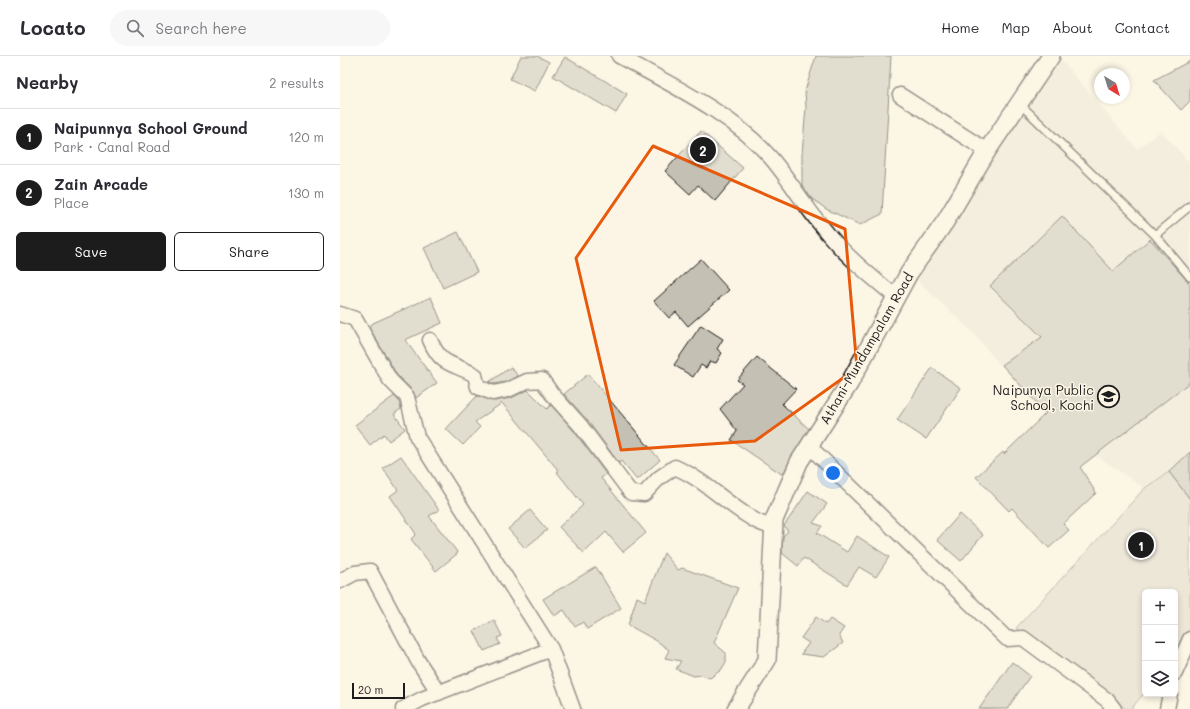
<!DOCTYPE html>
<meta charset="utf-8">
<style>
:root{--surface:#fff;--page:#f7f7f7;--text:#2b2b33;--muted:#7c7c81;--line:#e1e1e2;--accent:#1c1c1c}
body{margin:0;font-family:Mali,sans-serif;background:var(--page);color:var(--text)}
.controls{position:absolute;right:12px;bottom:12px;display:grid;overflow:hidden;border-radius:6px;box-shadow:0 2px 6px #0003}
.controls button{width:36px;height:36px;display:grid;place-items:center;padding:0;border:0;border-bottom:1px solid var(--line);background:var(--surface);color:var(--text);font:20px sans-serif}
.compass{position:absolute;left:754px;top:12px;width:36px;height:36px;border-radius:50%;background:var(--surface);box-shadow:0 2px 6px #0003;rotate:142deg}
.scale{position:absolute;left:12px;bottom:10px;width:53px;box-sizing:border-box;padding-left:4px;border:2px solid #1c1c1c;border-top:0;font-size:11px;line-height:14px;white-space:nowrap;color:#1c1c1c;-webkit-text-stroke:3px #fcf5e5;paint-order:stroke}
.you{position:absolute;left:493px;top:417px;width:14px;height:14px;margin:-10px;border:3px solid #fff;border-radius:50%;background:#1a73e8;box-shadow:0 0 0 6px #1a73e833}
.badge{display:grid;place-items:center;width:26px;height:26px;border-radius:50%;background:var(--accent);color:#fff;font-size:13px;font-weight:700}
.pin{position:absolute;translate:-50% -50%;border:2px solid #fff;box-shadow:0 1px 4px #0006}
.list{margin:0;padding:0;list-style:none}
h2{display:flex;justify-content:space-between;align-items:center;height:52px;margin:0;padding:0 16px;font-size:17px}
h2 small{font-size:13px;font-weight:400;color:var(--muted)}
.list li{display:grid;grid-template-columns:26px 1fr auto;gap:12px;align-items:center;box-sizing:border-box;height:56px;padding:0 16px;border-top:1px solid var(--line)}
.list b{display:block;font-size:15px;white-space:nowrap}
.list p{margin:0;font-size:13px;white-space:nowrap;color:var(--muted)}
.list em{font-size:13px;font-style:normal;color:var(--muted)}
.actions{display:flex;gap:8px;padding:12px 16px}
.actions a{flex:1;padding:9px 0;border:1px solid var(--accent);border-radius:6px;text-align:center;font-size:14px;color:var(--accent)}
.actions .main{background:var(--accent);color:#fff}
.icon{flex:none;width:22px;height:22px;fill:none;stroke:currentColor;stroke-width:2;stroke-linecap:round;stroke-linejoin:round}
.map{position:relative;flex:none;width:850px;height:653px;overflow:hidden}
header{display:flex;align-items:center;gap:24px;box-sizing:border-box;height:56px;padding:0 20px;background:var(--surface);border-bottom:1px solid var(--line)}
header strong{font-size:19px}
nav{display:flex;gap:22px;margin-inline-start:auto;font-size:14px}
.search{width:280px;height:36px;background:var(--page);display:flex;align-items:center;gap:10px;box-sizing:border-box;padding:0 14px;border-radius:22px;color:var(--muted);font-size:15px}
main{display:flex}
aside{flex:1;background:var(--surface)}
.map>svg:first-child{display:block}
.built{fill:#ebe5d6}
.green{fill:#dbd5c8;stroke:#7c7872}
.building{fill:#c4c0b3;stroke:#1c1c1c}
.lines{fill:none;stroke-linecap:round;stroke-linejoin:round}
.service-casing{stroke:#1c1c1c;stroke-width:10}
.minor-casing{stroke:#1c1c1c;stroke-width:17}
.tertiary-casing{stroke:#1c1c1c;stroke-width:20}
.service{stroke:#fcf5e5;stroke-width:7}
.minor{stroke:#fcf5e5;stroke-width:14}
.tertiary{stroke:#fcf5e5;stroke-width:17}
.marked{fill:none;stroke:#e8590c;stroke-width:3;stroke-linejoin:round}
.labels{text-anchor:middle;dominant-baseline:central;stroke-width:3;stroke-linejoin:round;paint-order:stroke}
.street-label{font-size:13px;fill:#1c1c1c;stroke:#fcf5e5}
.poi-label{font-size:13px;fill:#1c1c1c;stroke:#fcf5e5;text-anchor:end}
</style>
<header>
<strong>Locato</strong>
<div class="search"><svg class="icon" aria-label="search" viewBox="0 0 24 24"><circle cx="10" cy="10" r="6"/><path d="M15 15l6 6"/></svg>Search here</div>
<nav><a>Home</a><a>Map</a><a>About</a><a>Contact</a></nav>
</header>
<main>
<aside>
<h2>Nearby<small>2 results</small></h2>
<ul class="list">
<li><span class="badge">1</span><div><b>Naipunnya School Ground</b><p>Park · Canal Road</p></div><em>120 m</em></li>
<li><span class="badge">2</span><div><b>Zain Arcade</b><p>Place</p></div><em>130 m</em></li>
</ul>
<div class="actions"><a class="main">Save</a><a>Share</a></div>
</aside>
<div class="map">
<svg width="850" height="653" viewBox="0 0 850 653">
<rect width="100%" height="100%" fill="#fcf5e5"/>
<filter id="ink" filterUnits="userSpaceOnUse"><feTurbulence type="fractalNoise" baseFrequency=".025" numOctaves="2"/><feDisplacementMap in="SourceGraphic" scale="8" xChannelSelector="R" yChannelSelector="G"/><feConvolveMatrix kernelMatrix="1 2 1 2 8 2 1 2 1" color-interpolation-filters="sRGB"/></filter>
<g filter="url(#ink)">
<path class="built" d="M 718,0 L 797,93 L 821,75 L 850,107 L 850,580 L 835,598 L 835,536 L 805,536 L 805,636 L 791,653 L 786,653 L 676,572 L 804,432 L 757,400 L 749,404 L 704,359 L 631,275 L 569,217 Z"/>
<path class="green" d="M 829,416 L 850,443 L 850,580 L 835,598 L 835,536 L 805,536 L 805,636 L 791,653 L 786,653 L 676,572 L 805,432 Z"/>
<path class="building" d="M 181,0 L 197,0 L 209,6 L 195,35 L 170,23 Z
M 476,0 L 551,0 L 542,158 L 520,169 L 486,153 L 471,142 L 462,129 L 462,99 L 466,51 L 465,35 Z
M 225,1 L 287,38 L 276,57 L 213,20 Z
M 850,5 L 850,45 L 841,54 L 814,24 Z
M 361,75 L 403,112 L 375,145 L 358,129 L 350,138 L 325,115 Z
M 722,160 L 773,215 L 810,183 L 850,228 L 850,326 L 740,411 L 756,437 L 723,468 L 729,474 L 709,492 L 672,452 L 669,455 L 636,421 L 663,396 L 664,398 L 706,357 L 662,309 L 702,281 L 650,230 Z
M 118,176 L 137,216 L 103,232 L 84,192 Z
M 361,203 L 389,234 L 348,270 L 336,256 L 329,262 L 314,245 Z
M 91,241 L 102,267 L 65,284 L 97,327 L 76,342 L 73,335 L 57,319 L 29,271 L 33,267 Z
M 361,269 L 383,283 L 377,293 L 382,297 L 376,307 L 370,305 L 366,312 L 361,309 L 353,321 L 334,309 Z
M 417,301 L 456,333 L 442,348 L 469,373 L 451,401 L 443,419 L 391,384 L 397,375 L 380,353 L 403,328 L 397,324 Z
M 171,311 L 178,320 L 165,326 L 154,328 L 149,326 Z
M 592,312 L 621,332 L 586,383 L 557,364 Z
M 248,318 L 320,404 L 297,424 L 281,405 L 279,407 L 247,364 L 224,338 Z
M 188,334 L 207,353 L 211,349 L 233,374 L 266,418 L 261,422 L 306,477 L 283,496 L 266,476 L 244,497 L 219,471 L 243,449 L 217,416 L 219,415 L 162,347 L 135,366 L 140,371 L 123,389 L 106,373 L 137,340 L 155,345 L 171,342 Z
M 54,340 L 59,345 L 61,353 L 54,358 L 65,373 L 49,385 L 44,378 L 30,389 L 15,369 Z
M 850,396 L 850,443 L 829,416 Z
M 61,400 L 99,454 L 89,460 L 118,497 L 96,515 L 71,483 L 76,478 L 50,440 L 58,434 L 43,412 Z
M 468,435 L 487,448 L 473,467 L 482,470 L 477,477 L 507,496 L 517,480 L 549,501 L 536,521 L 519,511 L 507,529 L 464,502 L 458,510 L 442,497 L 443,480 L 448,475 L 444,470 Z
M 190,454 L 207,474 L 185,492 L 168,473 Z
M 620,458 L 643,479 L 621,505 L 597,484 Z
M 324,497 L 338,514 L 342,512 L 398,532 L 374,587 L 386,597 L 386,606 L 381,614 L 370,622 L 361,619 L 354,620 L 336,613 L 341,605 L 325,602 L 329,594 L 317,585 L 288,569 L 297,541 L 305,545 Z
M 256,511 L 281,552 L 247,573 L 243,566 L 235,571 L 224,554 L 214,560 L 203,543 Z
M 476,561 L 486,568 L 490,563 L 504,572 L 499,579 L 503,587 L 484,601 L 461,598 L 469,587 L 461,582 Z
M 154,564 L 162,580 L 157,582 L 160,588 L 144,595 L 134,575 Z
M 672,606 L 690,620 L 667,653 L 639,653 Z"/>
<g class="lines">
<defs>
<path id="service" d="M 680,48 L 815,179 L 850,221
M 815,179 L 850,150"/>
<path id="minor" d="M 279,0 C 331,29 392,57 431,102 C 449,123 463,147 480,168 C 501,196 529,219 556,241
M 560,39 L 647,95
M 0,258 L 15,263 L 50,324 L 67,341 L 77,381 L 211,593 L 233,653
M 90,284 C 102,311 111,306 135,319 L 138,331 L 153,337 L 168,334 L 187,325 L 202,324 L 212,338 L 240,369 L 291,437 L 304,438 L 319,422 L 335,411 C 365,424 384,446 411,462 C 418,467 426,469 434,472
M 469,390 L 667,583 L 683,582 L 767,644 L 774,653
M 0,525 L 15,517 L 30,515 L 78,605 L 99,637
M 835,617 L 850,583
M 63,653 L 82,643 L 211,593
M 827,653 L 830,638"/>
<path id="tertiary" d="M 396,653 L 427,604 L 434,464 L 459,406 L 509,328 L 569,217 L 605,166 L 647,95 L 711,0"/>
</defs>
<use href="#service" class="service-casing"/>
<use href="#minor" class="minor-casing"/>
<use href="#tertiary" class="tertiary-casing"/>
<use href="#service" class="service"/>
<use href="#minor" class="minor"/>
<use href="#tertiary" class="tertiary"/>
</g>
</g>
<path d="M0 0H850V653H0ZM 313,90 L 505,173 L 517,312 L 415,385 L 281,394 L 236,202 Z" fill="#fcf5e5" fill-opacity=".55" fill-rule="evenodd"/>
<path class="marked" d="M 313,90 L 505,173 L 517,312 L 415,385 L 281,394 L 236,202 Z"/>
<defs>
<symbol id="school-ring" viewBox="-11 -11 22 22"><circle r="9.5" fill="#fcf5e5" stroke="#1c1c1c" stroke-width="1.5"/><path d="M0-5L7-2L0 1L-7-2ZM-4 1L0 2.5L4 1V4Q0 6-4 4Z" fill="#1c1c1c"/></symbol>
</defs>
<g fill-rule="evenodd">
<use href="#school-ring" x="756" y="328" width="25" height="25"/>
</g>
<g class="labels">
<g class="street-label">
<text transform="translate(526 292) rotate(-60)">Athani-Mundampalam Road</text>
</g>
<g class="poi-label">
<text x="754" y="333">Naipunya Public<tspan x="754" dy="15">School, Kochi</tspan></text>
</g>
</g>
</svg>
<div class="controls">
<button>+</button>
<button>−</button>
<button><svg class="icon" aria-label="layers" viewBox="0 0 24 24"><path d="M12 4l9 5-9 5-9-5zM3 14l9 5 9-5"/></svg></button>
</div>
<svg class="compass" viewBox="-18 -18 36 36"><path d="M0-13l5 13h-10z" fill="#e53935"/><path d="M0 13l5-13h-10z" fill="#7c7c81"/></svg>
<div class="scale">20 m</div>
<div class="you"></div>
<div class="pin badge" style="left:801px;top:489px">1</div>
<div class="pin badge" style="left:363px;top:94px">2</div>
</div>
</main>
